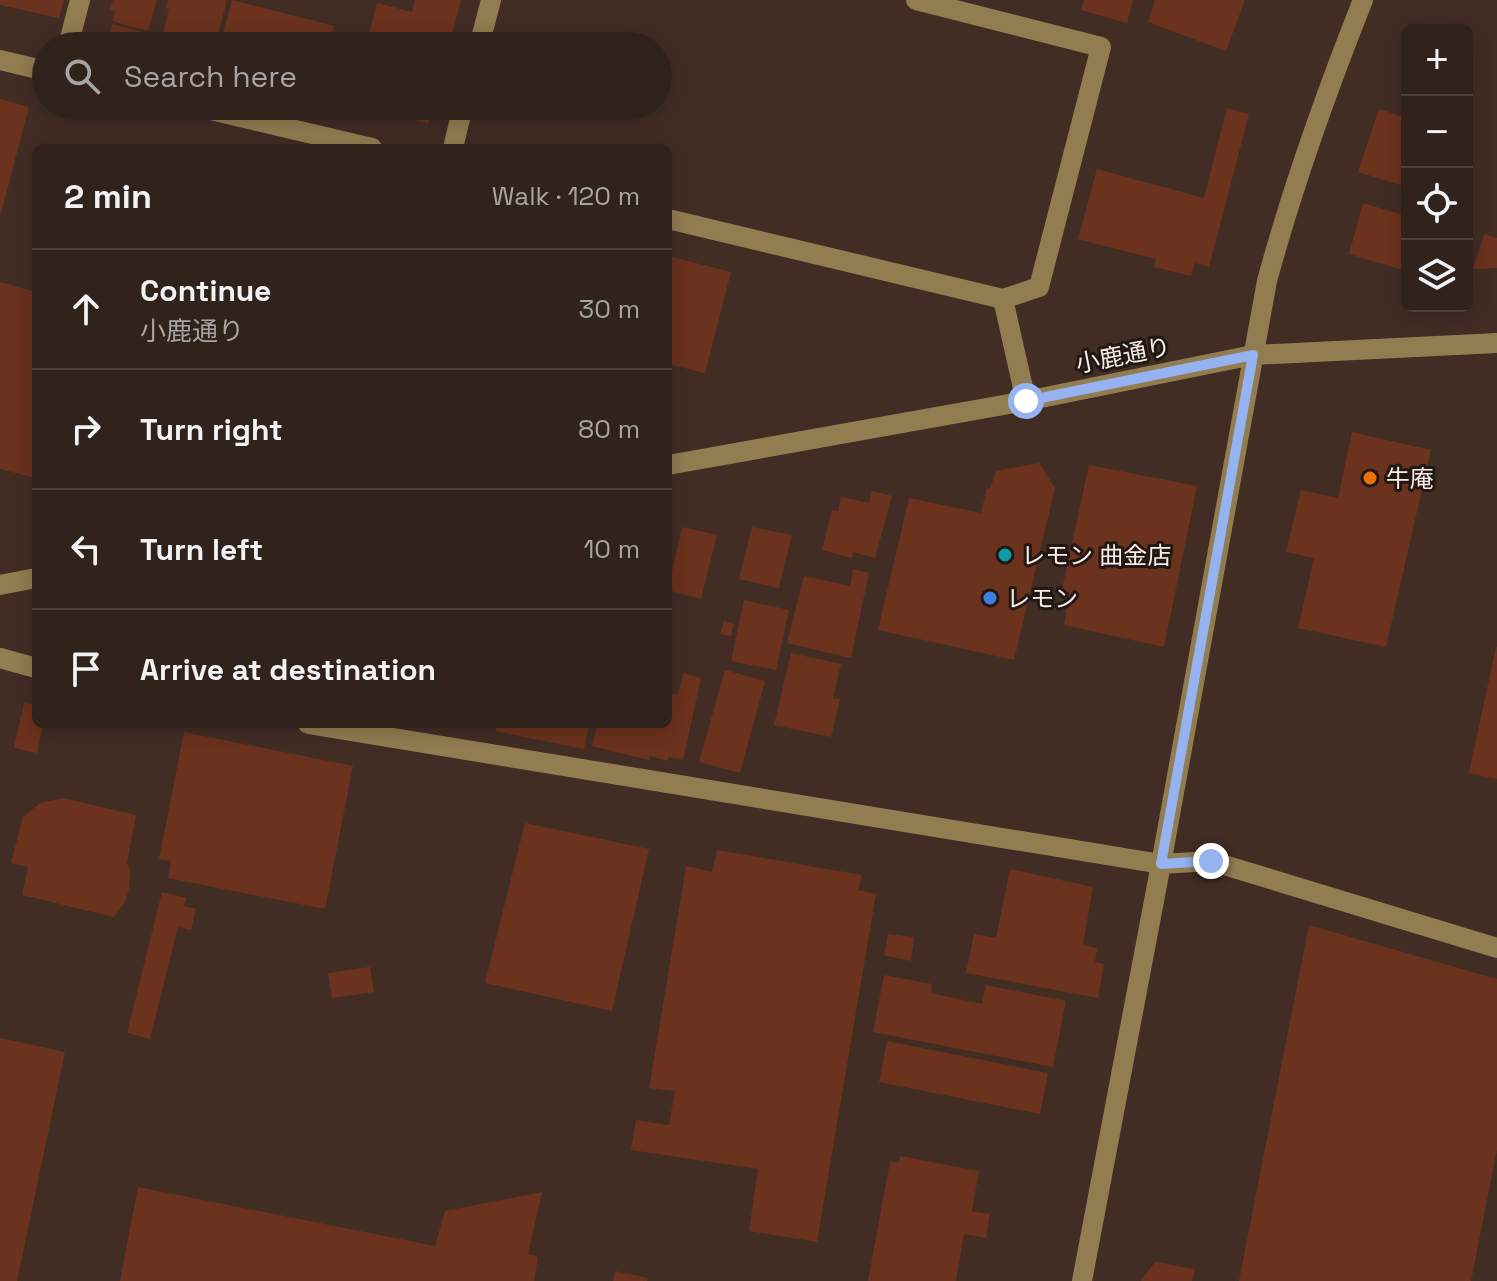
<!DOCTYPE html>
<meta charset="utf-8">
<style>
:root{--surface:#32221c;--page:#3d2f29;--text:#f1f3f6;--muted:#a8a4a3;--line:#4d3f3b}
body{margin:0;font-family:"Space Grotesk","Noto Sans JP",sans-serif;background:var(--page);color:var(--text)}
.controls{position:absolute;right:24px;top:24px;display:grid;overflow:hidden;border-radius:12px;box-shadow:0 4px 20px #0003}
.controls button{width:72px;height:72px;display:grid;place-items:center;padding:0;border:0;border-bottom:2px solid var(--line);background:var(--surface);color:var(--text);font:40px sans-serif}
.stop{position:absolute;width:24px;height:24px;margin:-18px;border:6px solid #95b2f1;border-radius:50%;background:#fff}
.stop.end{background:#95b2f1;border-color:#fff;box-shadow:0 2px 8px #0008}
.list{margin:0;padding:0;list-style:none}
h2{display:flex;justify-content:space-between;align-items:center;height:104px;margin:0;padding:0 32px;font-size:34px}
h2 small{font-size:26px;font-weight:400;color:var(--muted)}
.list li{display:grid;grid-template-columns:52px 1fr auto;gap:24px;align-items:center;box-sizing:border-box;height:120px;padding:0 32px;border-top:2px solid var(--line)}
.list b{display:block;font-size:30px;white-space:nowrap}
.list p{margin:0;font-size:26px;white-space:nowrap;color:var(--muted)}
.list em{font-size:26px;font-style:normal;color:var(--muted)}
.icon{flex:none;width:44px;height:44px;fill:none;stroke:currentColor;stroke-width:2;stroke-linecap:round;stroke-linejoin:round}
.map{position:relative;flex:none;width:1497px;height:1281px;overflow:hidden}
.search{position:absolute;background:var(--surface);box-shadow:0 4px 20px #0003;left:32px;top:32px;width:640px;height:88px;display:flex;align-items:center;gap:20px;box-sizing:border-box;padding:0 28px;border-radius:44px;color:var(--muted);font-size:30px}
.panel{position:absolute;background:var(--surface);box-shadow:0 4px 20px #0003;left:32px;top:144px;width:640px;height:584px;border-radius:12px}
.map>svg:first-child{display:block}
.building{fill:#6b321d}
.lines{fill:none;stroke-linecap:round;stroke-linejoin:round}
.minor{stroke:#927d51;stroke-width:20}
.route{stroke:#95b2f1;stroke-width:10}
.food-dot{fill:#e8710a;stroke:#211814;stroke-width:3}
.culture-dot{fill:#0f9aa8;stroke:#211814;stroke-width:3}
.shop-dot{fill:#3f7fe0;stroke:#211814;stroke-width:3}
.labels{text-anchor:middle;dominant-baseline:central;stroke-width:6;stroke-linejoin:round;paint-order:stroke}
.street-label{font-size:24px;fill:#fbece7;stroke:#211814}
.poi-label{font-size:24px;fill:#fbece7;stroke:#211814;text-anchor:start}
</style>
<div class="map">
<svg width="1497" height="1281" viewBox="0 0 1497 1281">
<rect width="100%" height="100%" fill="#422d25"/>
<path class="building" d="M 0,0 L 64,0 L 59,18 L 0,5 Z
M 113,0 L 157,0 L 148,31 L 112,21 L 115,11 L 110,10 Z
M 168,0 L 227,0 L 215,46 L 160,46 L 169,9 L 166,8 Z
M 232,0 L 334,26 L 329,46 L 220,46 Z
M 415,0 L 461,0 L 449,46 L 366,46 L 377,3 L 412,12 Z
M 1084,0 L 1133,0 L 1127,23 L 1081,10 Z
M 1155,0 L 1245,0 L 1226,51 L 1148,22 Z
M 112,24 L 145,33 L 141,46 L 107,46 Z
M 0,99 L 29,107 L 1,213 L 0,213 Z
M 363,106 L 433,106 L 428,124 Z
M 1227,108 L 1249,114 L 1209,267 L 1195,263 L 1191,276 L 1154,267 L 1156,259 L 1078,239 L 1097,169 L 1204,198 Z
M 1379,109 L 1407,118 L 1407,187 L 1358,172 Z
M 1363,203 L 1407,216 L 1407,256 L 1403,270 L 1349,254 Z
M 1484,234 L 1497,238 L 1497,268 L 1473,269 Z
M 668,256 L 731,272 L 705,373 L 668,364 Z
M 0,282 L 36,292 L 36,478 L 0,469 Z
M 1352,432 L 1431,450 L 1386,647 L 1298,628 L 1314,558 L 1286,552 L 1301,490 L 1338,498 Z
M 1039,463 L 1055,488 L 1014,660 L 878,630 L 909,498 L 981,513 L 987,488 L 990,489 L 996,471 Z
M 1089,465 L 1197,486 L 1164,647 L 1064,625 L 1069,596 L 1061,594 Z
M 872,491 L 892,496 L 875,558 L 853,552 L 852,558 L 822,550 L 832,510 L 838,511 L 841,497 L 869,503 Z
M 682,527 L 717,535 L 701,599 L 668,590 Z
M 752,527 L 792,535 L 779,588 L 739,579 Z
M 853,569 L 869,573 L 851,658 L 787,643 L 804,576 L 850,586 Z
M 744,600 L 789,610 L 776,670 L 731,661 Z
M 724,621 L 734,624 L 731,636 L 720,634 Z
M 1496,647 L 1497,648 L 1497,779 L 1469,773 Z
M 791,653 L 841,664 L 833,698 L 840,699 L 831,737 L 774,725 Z
M 725,670 L 765,681 L 740,773 L 699,762 Z
M 683,673 L 701,678 L 683,760 L 669,757 L 668,761 L 650,756 L 649,760 L 592,746 L 597,724 L 668,724 L 668,693 L 678,695 Z
M 24,703 L 36,705 L 36,724 L 43,724 L 37,753 L 14,748 Z
M 497,724 L 589,724 L 584,749 L 495,731 Z
M 184,732 L 353,766 L 325,909 L 168,878 L 171,861 L 159,859 Z
M 63,798 L 136,815 L 127,863 L 130,870 L 129,889 L 125,902 L 114,917 L 22,895 L 28,867 L 11,863 L 23,817 L 40,803 Z
M 525,823 L 649,849 L 612,1011 L 485,983 Z
M 717,850 L 862,875 L 858,890 L 876,894 L 817,1242 L 749,1231 L 758,1169 L 631,1150 L 636,1120 L 669,1125 L 675,1091 L 649,1088 L 686,866 L 712,872 Z
M 1010,869 L 1093,887 L 1083,945 L 1097,948 L 1095,962 L 1104,964 L 1098,998 L 966,973 L 974,934 L 996,938 Z
M 162,892 L 187,898 L 184,906 L 196,909 L 191,930 L 178,927 L 150,1039 L 127,1033 Z
M 1309,925 L 1497,979 L 1497,1150 L 1471,1281 L 1239,1281 Z
M 888,934 L 914,937 L 911,961 L 884,955 Z
M 370,967 L 374,992 L 332,998 L 328,973 Z
M 884,975 L 932,984 L 931,993 L 982,1004 L 986,985 L 1066,1001 L 1053,1067 L 873,1032 Z
M 0,1038 L 65,1052 L 17,1281 L 0,1281 Z
M 887,1041 L 1048,1073 L 1040,1114 L 879,1082 Z
M 900,1156 L 979,1171 L 972,1211 L 990,1214 L 986,1238 L 964,1234 L 956,1281 L 868,1281 L 890,1161 L 899,1163 Z
M 138,1187 L 435,1246 L 445,1211 L 542,1192 L 528,1254 L 538,1257 L 534,1281 L 120,1281 Z
M 1155,1262 L 1195,1269 L 1192,1281 L 1141,1281 Z
M 615,1271 L 648,1278 L 647,1281 L 613,1281 Z"/>
<g class="lines">
<path class="minor" d="M 916,0 L 1101,47 L 1039,287 L 1003,299
M 68,46 L 80,0
M 479,46 L 491,0
M 0,60 L 46,71
M 194,106 L 372,148
M 453,148 L 463,106
M 668,219 L 1003,299 L 1026,401
M 668,465 L 1026,401 L 1253,355 L 1497,343
M 0,585 L 36,578
M 0,658 L 36,668
M 308,724 L 1161,864 L 1211,861 L 1497,948
M 1082,1281 L 1161,864 L 1267,281 C 1293,185 1326,93 1363,0"/>
</g>
<g class="lines">
<path class="route" d="M 1026,401 L 1253,355 L 1161,864 L 1211,861"/>
</g>
<circle class="food-dot" cx="1370" cy="478" r="8"/>
<circle class="culture-dot" cx="1005" cy="555" r="8"/>
<circle class="shop-dot" cx="990" cy="598" r="8"/>
<g class="labels">
<g class="street-label">
<text transform="translate(1123 355) rotate(-11)">小鹿通り</text>
</g>
<g class="poi-label">
<text x="1386" y="478">牛庵</text>
<text x="1021" y="555">レモン 曲金店</text>
<text x="1006" y="598">レモン</text>
</g>
</g>
</svg>
<div class="controls">
<button>+</button>
<button>−</button>
<button><svg class="icon" aria-label="locate" viewBox="0 0 24 24"><circle cx="12" cy="12" r="6"/><path d="M12 2v4M12 18v4M2 12h4M18 12h4"/></svg></button>
<button><svg class="icon" aria-label="layers" viewBox="0 0 24 24"><path d="M12 4l9 5-9 5-9-5zM3 14l9 5 9-5"/></svg></button>
</div>
<div class="stop" style="left:1026px;top:401px"></div>
<div class="stop end" style="left:1211px;top:861px"></div>
<div class="search"><svg class="icon" aria-label="search" viewBox="0 0 24 24"><circle cx="10" cy="10" r="6"/><path d="M15 15l6 6"/></svg>Search here</div>
<section class="panel">
<h2>2 min<small>Walk · 120 m</small></h2>
<ul class="list">
<li><svg class="icon" aria-label="ahead" viewBox="0 0 24 24"><path d="M12 20V5M6 11l6-6 6 6"/></svg><div><b>Continue</b><p>小鹿通り</p></div><em>30 m</em></li>
<li><svg class="icon" aria-label="right" viewBox="0 0 24 24"><path d="M7 20v-9h11M14 6l5 5-5 5"/></svg><div><b>Turn right</b></div><em>80 m</em></li>
<li><svg class="icon" aria-label="left" viewBox="0 0 24 24"><path d="M17 20v-9H6M10 6l-5 5 5 5"/></svg><div><b>Turn left</b></div><em>10 m</em></li>
<li><svg class="icon" aria-label="arrive" viewBox="0 0 24 24"><path d="M6 21V4h12l-3 4 3 4H6"/></svg><div><b>Arrive at destination</b></div></li>
</ul>
</section>
</div>
